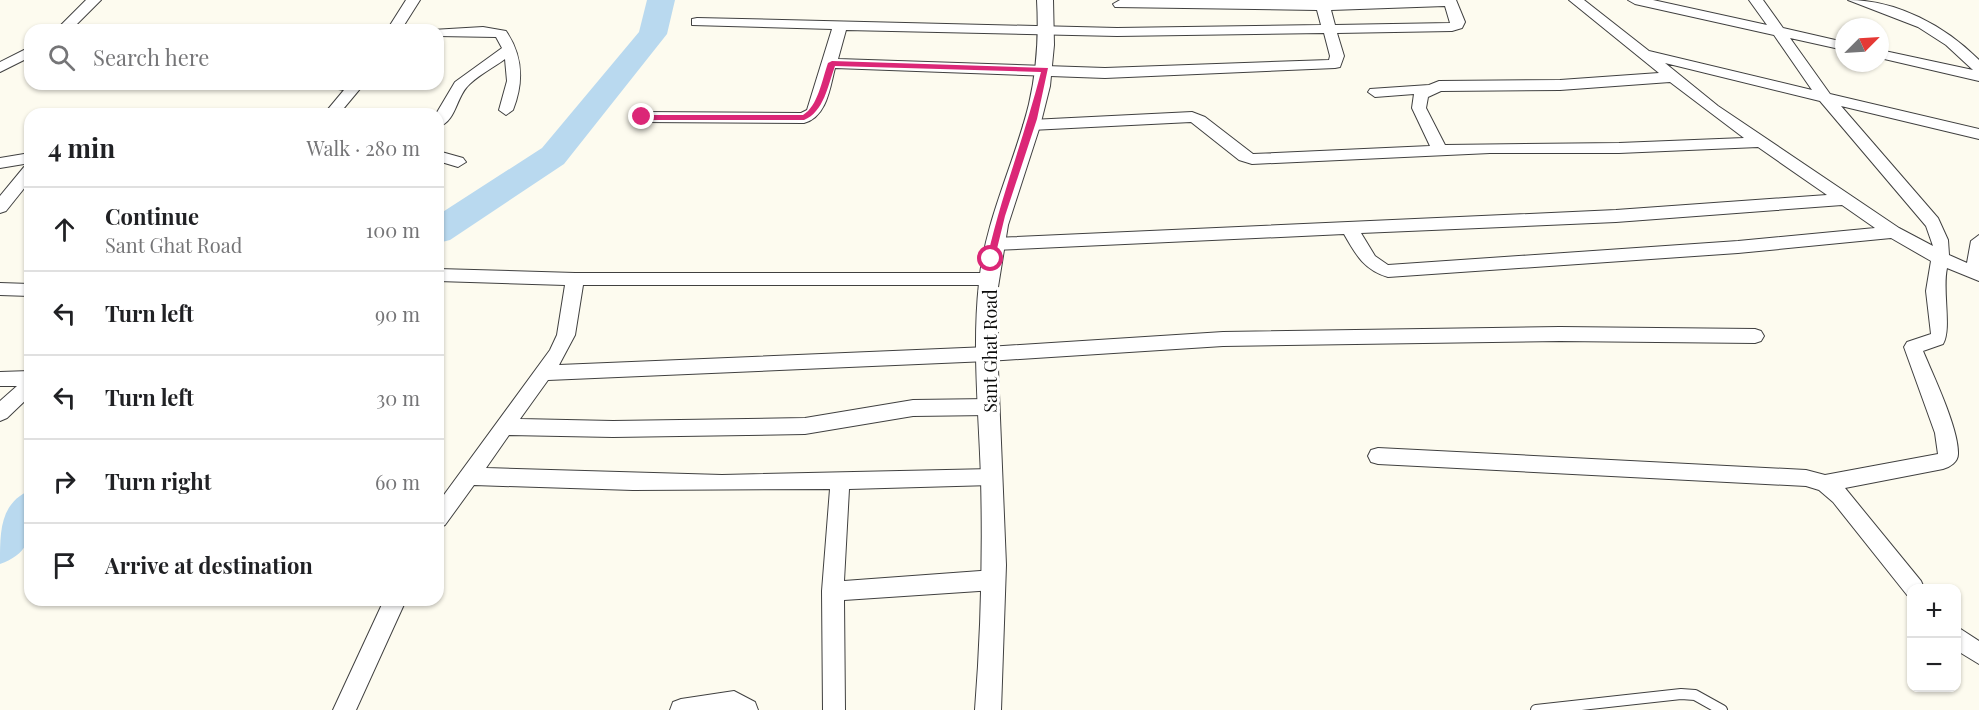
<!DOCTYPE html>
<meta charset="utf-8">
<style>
:root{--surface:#fff;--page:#f2f2f2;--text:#202124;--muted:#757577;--line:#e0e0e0}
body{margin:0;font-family:"Playfair Display",serif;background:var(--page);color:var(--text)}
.controls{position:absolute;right:18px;bottom:18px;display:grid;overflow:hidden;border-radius:12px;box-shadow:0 2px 4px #0004}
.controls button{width:54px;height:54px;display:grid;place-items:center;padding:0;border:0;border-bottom:2px solid var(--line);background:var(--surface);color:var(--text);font:30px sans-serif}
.compass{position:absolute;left:1835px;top:18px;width:54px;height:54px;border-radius:50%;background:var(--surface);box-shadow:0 2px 4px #0004;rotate:66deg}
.stop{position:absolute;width:18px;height:18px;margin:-14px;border:4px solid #db2777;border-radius:50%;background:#fff}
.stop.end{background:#db2777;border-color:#fff;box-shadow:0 2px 6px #0008}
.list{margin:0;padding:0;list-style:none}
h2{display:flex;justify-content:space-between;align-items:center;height:78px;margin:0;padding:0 24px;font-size:26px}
h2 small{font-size:20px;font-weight:400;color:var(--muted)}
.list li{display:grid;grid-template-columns:39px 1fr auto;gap:18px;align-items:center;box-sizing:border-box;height:84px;padding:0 24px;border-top:2px solid var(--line)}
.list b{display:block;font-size:22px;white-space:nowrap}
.list p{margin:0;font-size:20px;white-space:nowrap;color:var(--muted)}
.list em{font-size:20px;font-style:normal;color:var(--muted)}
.icon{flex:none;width:33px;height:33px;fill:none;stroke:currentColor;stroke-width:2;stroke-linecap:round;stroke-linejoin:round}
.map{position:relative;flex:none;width:1979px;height:710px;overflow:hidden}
.search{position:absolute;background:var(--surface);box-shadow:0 2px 4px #0004;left:24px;top:24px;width:420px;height:66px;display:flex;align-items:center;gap:15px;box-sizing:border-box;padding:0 21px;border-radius:18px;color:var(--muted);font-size:22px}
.panel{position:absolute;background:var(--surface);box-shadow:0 2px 4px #0004;left:24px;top:108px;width:420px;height:498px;border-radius:18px}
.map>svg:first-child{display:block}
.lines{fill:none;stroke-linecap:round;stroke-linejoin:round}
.river{fill:#b9d9ef;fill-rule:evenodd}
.service-casing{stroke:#404040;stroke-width:12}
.minor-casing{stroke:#404040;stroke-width:2}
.tertiary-casing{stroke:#404040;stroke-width:2}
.service{stroke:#fff;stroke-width:10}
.minor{fill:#fff;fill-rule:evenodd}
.tertiary{fill:#fff;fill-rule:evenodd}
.route{fill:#db2777}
.labels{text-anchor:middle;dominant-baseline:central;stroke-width:6;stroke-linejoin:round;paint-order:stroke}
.street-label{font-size:18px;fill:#0d0d0d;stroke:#fff}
</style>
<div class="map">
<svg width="1979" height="710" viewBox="0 0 1979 710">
<rect width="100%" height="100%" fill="#fdfbef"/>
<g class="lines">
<path class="river" d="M 647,0 L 675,0 L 667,34 L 564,164 L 450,240 L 438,243 L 438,215 L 542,148 L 639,32 Z
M 30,490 C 30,524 39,550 0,564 C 0,530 0,504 30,490 Z"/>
<defs>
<path id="service" d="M 1536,710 L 1681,694 L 1695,695 L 1722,710"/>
<path id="minor" d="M 86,0 L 101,0 L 71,30 L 56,30 Z
M 406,0 L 420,0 L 401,30 L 387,30 Z
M 1120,0 L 1456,0 L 1465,22 L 1462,28 L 1452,31 L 1337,33 L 1344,56 L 1340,67 L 1335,68 L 1105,78 L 835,68 C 830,87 827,117 804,123 L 642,122 L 635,117 L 642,112 L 801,113 L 807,110 L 832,29 L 692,25 L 692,19 L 697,18 L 1117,28 L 1321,25 L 1317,10 L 1115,7 L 1113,4 ZM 1445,6 L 1450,23 L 1335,25 L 1331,10 ZM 846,30 L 1117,36 L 1324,33 L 1330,56 L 1329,60 L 1105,68 L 838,59 Z
M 1569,0 L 1584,0 L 1649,51 L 1812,90 L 1774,35 L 1635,4 L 1628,0 L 1653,0 L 1767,25 L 1749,0 L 1763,0 L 1783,28 L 1844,42 L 1844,50 L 1790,38 L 1830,94 L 1979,129 L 1979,139 L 1841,106 L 1938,218 L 1948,240 L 1949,255 L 1967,263 L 1971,241 L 1979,235 L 1979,281 L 1947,268 C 1942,291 1952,329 1943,344 L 1923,351 C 1933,375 1959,429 1958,454 C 1958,462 1950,467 1943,469 L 1845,488 L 1921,581 L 1924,588 L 1912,588 L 1912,597 L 1907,595 L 1833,502 L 1819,490 L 1806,486 L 1378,464 L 1371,462 L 1368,456 L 1371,450 L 1378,448 L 1806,470 L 1825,475 L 1938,454 L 1935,433 L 1904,347 L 1907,342 L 1931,334 L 1926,291 L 1931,261 L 1891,238 L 1738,253 L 1388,277 C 1364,270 1356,255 1344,234 L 994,250 L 986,244 L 994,238 L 1616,210 L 1827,195 L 1758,147 L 1619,153 L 1490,153 L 1252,164 L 1239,160 L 1191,122 L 1031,130 L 1023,125 L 1031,120 L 1192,112 L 1205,117 L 1253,154 L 1430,146 L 1412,108 L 1414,94 L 1375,97 L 1368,92 L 1370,89 L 1429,85 L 1439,81 L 1560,80 L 1659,73 ZM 1665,63 L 1820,101 L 1926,226 L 1933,246 L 1899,228 L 1718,106 ZM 1670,82 L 1744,138 L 1619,143 L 1445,145 L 1426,108 L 1428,97 L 1441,91 L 1560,90 ZM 1842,205 L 1875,228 L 1738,241 L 1388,265 L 1375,256 L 1361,233 L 1616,222 Z
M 1848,0 C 1897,0 1945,26 1979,60 L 1979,81 L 1880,58 L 1880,50 L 1973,70 L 1946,45 L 1918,27 Z
M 483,27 L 506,31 C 523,56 524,82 513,110 L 506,115 L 499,110 L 507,81 L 505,59 C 493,68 475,77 466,88 C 456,100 455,122 438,127 L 436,114 L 455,82 L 502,48 L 496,37 L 438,36 L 438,30 L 432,30 Z
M 30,47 L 30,57 L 0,72 L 0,62 Z
M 325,84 L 364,84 L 339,114 L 324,114 L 344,90 L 327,87 Z
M 438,151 L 463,158 L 466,162 L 458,167 L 438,161 Z
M 30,153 L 30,163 L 0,168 L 0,158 Z
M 30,166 L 30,181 L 6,211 L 0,213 L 0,196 L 24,167 Z
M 438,269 L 575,273 L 990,273 L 996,275 L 999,279 L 996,283 L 990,285 L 583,285 L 575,335 L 559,365 L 988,347 L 1223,332 L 1560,327 L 1755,329 L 1761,331 L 1764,336 L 1761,341 L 1755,343 L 1560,341 L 1223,346 L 988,361 L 548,380 L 520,419 L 613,421 L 805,418 L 913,400 L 989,399 L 996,402 L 998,407 L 996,412 L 989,415 L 913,416 L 805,434 L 613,437 L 509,435 L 486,468 L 722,475 L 992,469 L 999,471 L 1002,477 L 999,483 L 992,485 L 849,489 L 844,581 L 994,570 L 1001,573 L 1004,580 L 1001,587 L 994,590 L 844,600 L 845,710 L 823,710 L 822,591 L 830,489 L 633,490 L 474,485 L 445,525 L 438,528 L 438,503 L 550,350 L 557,335 L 565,285 L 438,281 Z
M 0,283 L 30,284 L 30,296 L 0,295 Z
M 30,371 L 30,396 L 7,418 L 0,421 L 0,401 L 17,386 L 0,386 L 0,372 Z
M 384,600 L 406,600 L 356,710 L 333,710 Z
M 1956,626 L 1979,641 L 1979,664 L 1956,650 Z
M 734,691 L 755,702 L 758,710 L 670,710 L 673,702 L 681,699 Z"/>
<path id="tertiary" d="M 1037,0 L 1053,0 L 1054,45 L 1050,86 L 1040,126 L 1008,225 L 998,287 L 998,369 L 1006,565 L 1001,710 L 975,710 C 981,633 983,556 981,478 C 979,413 972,348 979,283 C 985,220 1014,165 1029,104 C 1037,69 1039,35 1037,0 Z"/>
</defs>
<use href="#service" class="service-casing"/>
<use href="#minor" class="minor-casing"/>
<use href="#tertiary" class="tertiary-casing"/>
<use href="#service" class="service"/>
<use href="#minor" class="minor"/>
<use href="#tertiary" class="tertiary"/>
</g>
<path class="route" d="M 832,61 L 1048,68 L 1037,119 L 1005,216 L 994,261 L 987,259 C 1001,196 1025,135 1041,72 L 835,66 C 828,85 824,112 804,120 L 642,120 L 638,117 L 642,115 L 803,115 C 818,106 822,80 828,63 Z"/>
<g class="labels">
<g class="street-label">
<text transform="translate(990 351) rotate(-90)">Sant Ghat Road</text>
</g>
</g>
</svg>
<div class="controls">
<button>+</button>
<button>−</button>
</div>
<svg class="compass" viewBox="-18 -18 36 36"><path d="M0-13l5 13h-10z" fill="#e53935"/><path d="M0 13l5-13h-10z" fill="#757577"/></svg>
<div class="stop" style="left:991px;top:259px"></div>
<div class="stop end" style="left:642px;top:117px"></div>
<div class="search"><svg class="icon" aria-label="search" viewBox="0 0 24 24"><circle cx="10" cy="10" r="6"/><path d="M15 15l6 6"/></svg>Search here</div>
<section class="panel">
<h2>4 min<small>Walk · 280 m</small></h2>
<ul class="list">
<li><svg class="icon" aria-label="ahead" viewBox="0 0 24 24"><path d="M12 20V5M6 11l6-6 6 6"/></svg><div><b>Continue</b><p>Sant Ghat Road</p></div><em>100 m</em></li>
<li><svg class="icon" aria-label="left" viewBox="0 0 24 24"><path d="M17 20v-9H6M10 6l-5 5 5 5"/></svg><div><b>Turn left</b></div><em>90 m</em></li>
<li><svg class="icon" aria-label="left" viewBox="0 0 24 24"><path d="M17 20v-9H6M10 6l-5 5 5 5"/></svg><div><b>Turn left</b></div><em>30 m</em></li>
<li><svg class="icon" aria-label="right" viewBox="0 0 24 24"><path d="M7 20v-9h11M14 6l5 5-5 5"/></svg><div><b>Turn right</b></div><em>60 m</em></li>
<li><svg class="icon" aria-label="arrive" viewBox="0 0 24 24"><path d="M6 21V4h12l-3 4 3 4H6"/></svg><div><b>Arrive at destination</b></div></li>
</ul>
</section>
</div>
